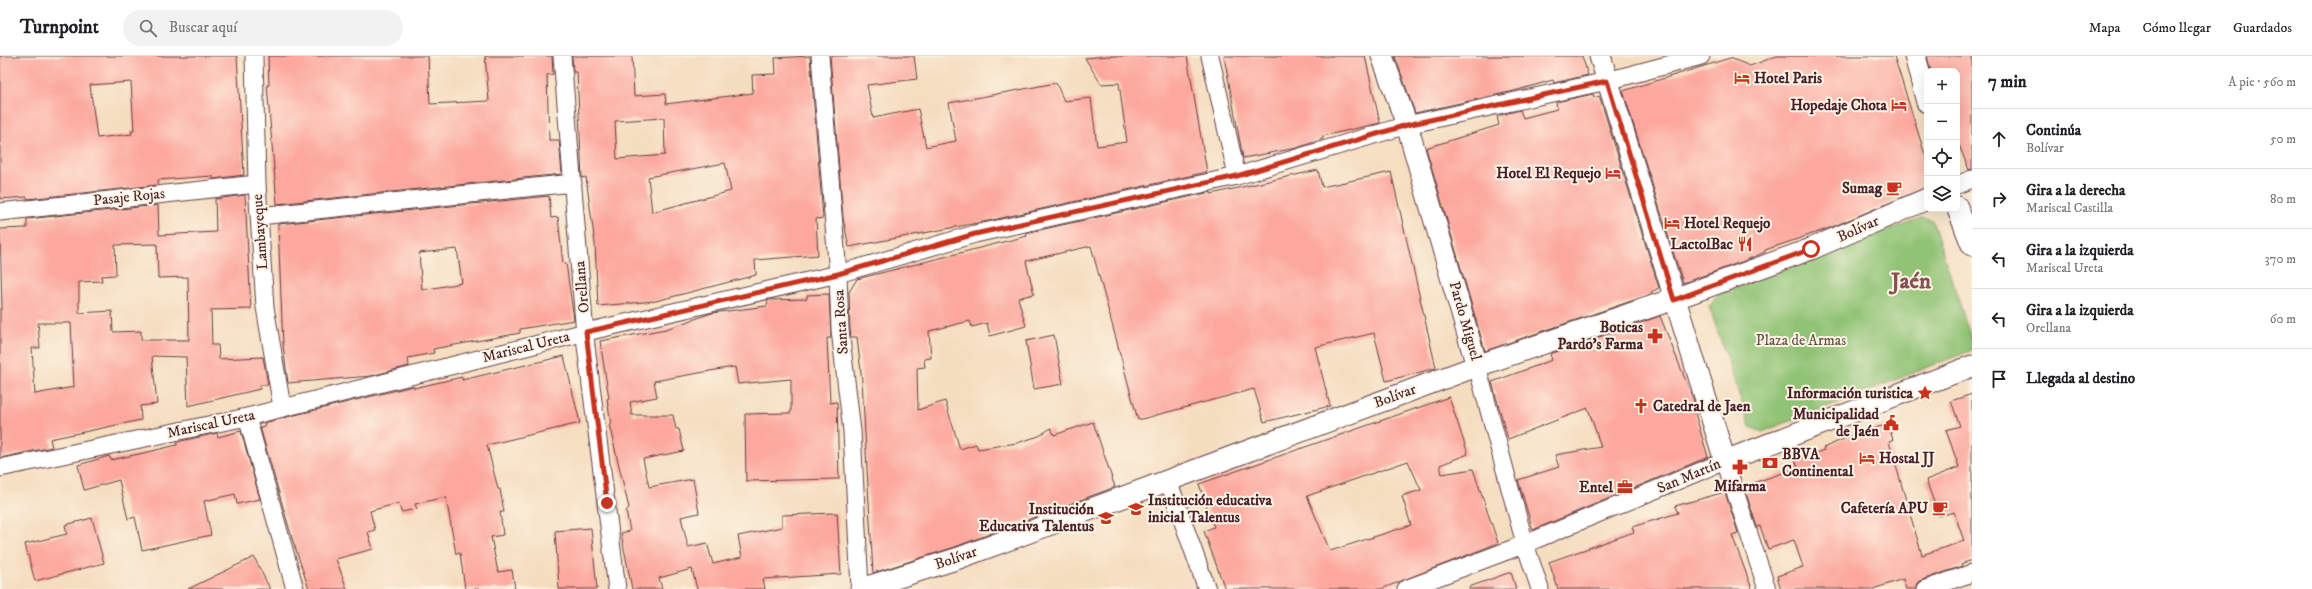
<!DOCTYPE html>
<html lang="es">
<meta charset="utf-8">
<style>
:root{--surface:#fff;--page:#f2f2f2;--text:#202124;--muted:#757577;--line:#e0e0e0}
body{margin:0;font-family:"IM FELL DW Pica",serif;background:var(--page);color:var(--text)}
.controls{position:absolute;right:12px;top:12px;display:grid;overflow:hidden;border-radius:8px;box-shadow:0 4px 16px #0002}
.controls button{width:36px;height:36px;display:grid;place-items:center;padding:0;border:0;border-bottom:1px solid var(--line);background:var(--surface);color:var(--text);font:20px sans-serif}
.stop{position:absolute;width:12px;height:12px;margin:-9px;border:3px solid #c8321e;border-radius:50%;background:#fff}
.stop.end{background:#c8321e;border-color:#fff;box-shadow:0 1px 4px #0008}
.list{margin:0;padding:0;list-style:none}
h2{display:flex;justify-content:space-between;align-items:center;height:52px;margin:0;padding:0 16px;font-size:17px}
h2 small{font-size:13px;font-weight:400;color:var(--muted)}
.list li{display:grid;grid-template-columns:26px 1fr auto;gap:12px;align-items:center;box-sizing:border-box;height:60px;padding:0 16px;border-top:1px solid var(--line)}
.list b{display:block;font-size:15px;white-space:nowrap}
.list p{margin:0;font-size:13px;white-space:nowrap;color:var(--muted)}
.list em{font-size:13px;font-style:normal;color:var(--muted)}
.icon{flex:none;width:22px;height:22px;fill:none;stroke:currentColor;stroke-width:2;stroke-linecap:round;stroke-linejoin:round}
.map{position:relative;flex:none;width:1972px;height:533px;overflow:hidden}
header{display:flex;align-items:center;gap:24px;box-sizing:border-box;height:56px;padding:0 20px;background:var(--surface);border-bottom:1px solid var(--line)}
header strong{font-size:19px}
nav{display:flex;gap:22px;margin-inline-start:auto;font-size:14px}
.search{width:280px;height:36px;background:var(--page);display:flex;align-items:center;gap:10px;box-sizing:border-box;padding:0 14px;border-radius:22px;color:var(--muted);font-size:15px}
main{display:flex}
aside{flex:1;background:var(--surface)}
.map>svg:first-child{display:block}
.green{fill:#90c375;stroke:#6d7150}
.building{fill:#fca89e;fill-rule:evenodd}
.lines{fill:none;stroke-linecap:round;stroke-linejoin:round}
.minor-casing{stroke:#643c41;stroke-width:19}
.tertiary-casing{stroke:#643c41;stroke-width:23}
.minor{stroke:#fff;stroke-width:17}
.tertiary{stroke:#fff;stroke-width:21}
.route{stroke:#c8321e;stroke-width:5}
.labels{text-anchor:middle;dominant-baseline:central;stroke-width:4;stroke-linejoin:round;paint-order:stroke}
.poi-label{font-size:15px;font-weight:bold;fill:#4a1f2b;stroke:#fcf5e5;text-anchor:end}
.street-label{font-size:15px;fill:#4a1f2b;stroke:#fcf5e5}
.park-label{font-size:15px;fill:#5f5041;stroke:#fcf5e5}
.town-label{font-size:23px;font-weight:bold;fill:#884f53;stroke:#fcf5e5}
</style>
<header>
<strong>Turnpoint</strong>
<div class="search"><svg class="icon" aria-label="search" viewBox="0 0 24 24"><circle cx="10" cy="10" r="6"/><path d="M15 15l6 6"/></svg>Buscar aquí</div>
<nav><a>Mapa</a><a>Cómo llegar</a><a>Guardados</a></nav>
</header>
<main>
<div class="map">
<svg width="1972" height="533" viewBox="0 0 1972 533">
<rect width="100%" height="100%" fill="#fcf5e5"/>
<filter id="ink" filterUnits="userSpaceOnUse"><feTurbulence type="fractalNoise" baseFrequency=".025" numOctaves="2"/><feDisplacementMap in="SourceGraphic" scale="8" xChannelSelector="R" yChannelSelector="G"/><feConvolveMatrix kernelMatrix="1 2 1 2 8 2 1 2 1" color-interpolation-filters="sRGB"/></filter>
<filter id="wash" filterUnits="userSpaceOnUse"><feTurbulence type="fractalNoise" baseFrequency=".012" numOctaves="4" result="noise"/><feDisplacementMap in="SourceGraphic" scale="16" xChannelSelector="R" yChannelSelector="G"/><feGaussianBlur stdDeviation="0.9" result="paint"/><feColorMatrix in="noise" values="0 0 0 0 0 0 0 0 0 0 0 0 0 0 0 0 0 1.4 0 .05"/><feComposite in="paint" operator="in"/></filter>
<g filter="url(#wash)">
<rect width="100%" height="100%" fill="#f5ddc0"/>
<path class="green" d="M 1923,161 L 1932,164 L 1972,285 L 1972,294 L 1762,376 L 1750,371 L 1709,250 L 1718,238 Z"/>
<g id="blocks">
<path class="building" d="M 0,0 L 237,0 L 244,119 L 213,123 L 213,120 L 158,124 L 158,129 L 27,143 L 27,141 L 0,143 ZM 131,26 L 134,75 L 131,75 L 132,78 L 97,82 L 90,29 Z
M 268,0 L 428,0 L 430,48 L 489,45 L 485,0 L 552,0 L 553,18 L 547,19 L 549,84 L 559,84 L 562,118 L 277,148 L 267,29 L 269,29 Z
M 572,0 L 632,0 L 634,40 L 665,38 L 666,48 L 753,37 L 752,19 L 776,18 L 775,2 L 810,0 L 823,162 L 816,163 L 818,199 L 755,204 L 756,219 L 656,245 L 598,250 L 595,188 L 586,121 L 582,122 L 577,16 L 573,16 ZM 664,62 L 665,99 L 617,103 L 615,65 ZM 725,107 L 731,135 L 652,156 L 648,121 Z
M 830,0 L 914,0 L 917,23 L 867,29 L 873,62 L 918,53 L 926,91 L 956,85 L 949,47 L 1056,27 L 1064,45 L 1091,42 L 1097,90 L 1127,86 L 1119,27 L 1101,28 L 1085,2 L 1110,0 L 1187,0 L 1207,116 L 988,165 L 849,191 L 843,162 Z
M 1224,0 L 1365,0 L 1380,67 L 1323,80 L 1323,83 L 1297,92 L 1243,102 Z
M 1395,0 L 1582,0 L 1588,19 L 1554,27 L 1553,24 L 1514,35 L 1415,57 Z
M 1777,0 L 1894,0 L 1927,105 L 1927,131 L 1827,173 L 1765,194 L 1765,196 L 1744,205 L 1683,227 L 1623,35 L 1730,2 L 1750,10 Z
M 1927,0 L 1972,0 L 1972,113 L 1969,114 L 1957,84 L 1957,15 L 1931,15 Z
M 1593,38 L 1594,42 L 1599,40 L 1600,42 L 1659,232 L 1651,236 L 1652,238 L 1485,295 L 1426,92 L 1499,69 L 1497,60 L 1520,54 L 1523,62 L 1557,53 L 1556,46 Z
M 1318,114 L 1322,131 L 1391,116 L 1436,312 L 1386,325 L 1374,277 L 1315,291 L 1330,350 L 1264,366 L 1254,333 L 1138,364 L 1091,190 L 1026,205 L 1034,238 L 1018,242 L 1026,270 L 990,280 L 987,267 L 972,271 L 970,265 L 929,275 L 931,302 L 924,303 L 925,311 L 917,312 L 918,354 L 945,345 L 960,393 L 976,388 L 978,393 L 1017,387 L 1039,380 L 1051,372 L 1054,379 L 1093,366 L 1115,431 L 955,491 L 873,517 L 862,325 L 857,281 L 851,281 L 850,273 L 849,236 L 857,223 L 1027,180 L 1026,177 L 1211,136 L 1211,138 Z
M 245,139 L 251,253 L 211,254 L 212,289 L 218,289 L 219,303 L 263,301 L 268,329 L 260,329 L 260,333 L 188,350 L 186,301 L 152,300 L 157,348 L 140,350 L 141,364 L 50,383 L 52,391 L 0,402 L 0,253 L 2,253 L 0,173 L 27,172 L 27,163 L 158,149 L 159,179 L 216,176 L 215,143 ZM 157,188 L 158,222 L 188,221 L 189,284 L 141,284 L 141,275 L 113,276 L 112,255 L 79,257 L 79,226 L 102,225 L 101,220 L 116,219 L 115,189 ZM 38,267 L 71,267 L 74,331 L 35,338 L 32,292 L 40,292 Z
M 549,140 L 551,162 L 558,161 L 563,208 L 566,207 L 574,264 L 520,273 L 520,277 L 433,293 L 434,297 L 408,302 L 409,310 L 371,320 L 288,327 L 283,289 L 278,168 ZM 457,193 L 462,227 L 422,234 L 419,197 Z
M 829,238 L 831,282 L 827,282 L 830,347 L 837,346 L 839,423 L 746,425 L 745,358 L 791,357 L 791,323 L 738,328 L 735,311 L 727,312 L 654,325 L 657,341 L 630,346 L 632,359 L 673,359 L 676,373 L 679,373 L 684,395 L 643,403 L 649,431 L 693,423 L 699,457 L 681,461 L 688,491 L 707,487 L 713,508 L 742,501 L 738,480 L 782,471 L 782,459 L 837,457 L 841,518 L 763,523 L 765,533 L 697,533 L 692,513 L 659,522 L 662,533 L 632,533 L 621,477 L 630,475 L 626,455 L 629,452 L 609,368 L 611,368 L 607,343 L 609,342 L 600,285 L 666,273 L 712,257 L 767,250 L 768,244 L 807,243 L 807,239 Z
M 1660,260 L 1693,343 L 1696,353 L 1694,354 L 1708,401 L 1533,474 L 1518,424 L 1559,411 L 1555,399 L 1601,391 L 1588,352 L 1508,383 L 1492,326 L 1552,304 L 1550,298 Z
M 1054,279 L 1063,328 L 1034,333 L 1026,285 Z
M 564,300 L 580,367 L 487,389 L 498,433 L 500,433 L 504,456 L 500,456 L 503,479 L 491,481 L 498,516 L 512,514 L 515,533 L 465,533 L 460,497 L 456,498 L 446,441 L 415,448 L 417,453 L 401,456 L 399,447 L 370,455 L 375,474 L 368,476 L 373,493 L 336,503 L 347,533 L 309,533 L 292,482 L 260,371 L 265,370 L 264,367 L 283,362 L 413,330 L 414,332 L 462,321 L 462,324 Z
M 1972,338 L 1972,504 L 1961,508 L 1962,510 L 1922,524 L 1918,527 L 1916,533 L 1906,533 L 1903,523 L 1873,533 L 1781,533 L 1777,520 L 1803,511 L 1794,484 L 1768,493 L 1760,470 L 1757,471 L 1744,430 L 1798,412 L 1795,404 L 1824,394 L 1823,392 L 1853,379 L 1888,368 L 1893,384 L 1889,386 L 1922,499 L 1964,485 L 1954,456 L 1939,460 L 1926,424 L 1959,411 L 1946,374 L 1960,370 L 1951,345 Z
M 1449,341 L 1468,398 L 1440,409 L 1442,418 L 1473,413 L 1498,487 L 1381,533 L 1225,533 L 1204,475 L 1214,471 L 1199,428 ZM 1408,405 L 1421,434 L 1402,440 L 1411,469 L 1330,495 L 1307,440 Z
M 241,375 L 260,443 L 237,448 L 235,438 L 204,445 L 211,479 L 142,494 L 135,461 L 128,463 L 119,424 L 84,434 L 78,409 L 109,400 L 111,404 L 148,396 L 177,389 L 177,386 L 217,377 L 218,381 Z
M 1725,436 L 1738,477 L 1732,479 L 1752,533 L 1558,533 L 1549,506 L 1634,476 L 1632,471 L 1678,457 L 1675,450 Z
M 92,462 L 104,507 L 35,525 L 25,488 L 67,478 L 65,469 Z
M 591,472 L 597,533 L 559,533 L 555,475 Z
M 254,501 L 270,533 L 188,533 Z
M 1511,516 L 1516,533 L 1469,533 L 1469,531 Z"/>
</g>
</g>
<g filter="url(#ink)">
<use href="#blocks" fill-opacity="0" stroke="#643c41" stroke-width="1"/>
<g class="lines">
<defs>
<path id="minor" d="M 254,0 L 257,128 L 265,251 L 282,351
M 562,0 L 586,290 L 617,533
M 820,0 L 838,218 L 840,274 L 852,375 L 860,533
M 1210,0 L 1237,120
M 1957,129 L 1972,123
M 0,156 L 257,128
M 259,160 L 573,127
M 1477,310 L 1525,488 L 1540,533
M 247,361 L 295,533
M 0,412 L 247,361 L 586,276 L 838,218 L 975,178 L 1237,120 L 1407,69 L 1607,25 L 1701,0
M 1168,424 L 1207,533
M 1406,533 L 1525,488 L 1725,405 L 1767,533
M 1926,533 L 1972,517"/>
<path id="tertiary" d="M 1382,0 L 1407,69 L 1477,310
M 1600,0 L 1725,405 L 1972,310
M 1915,0 L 1927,46
M 1957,151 L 1972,189
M 861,533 L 959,502 L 1477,310 L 1674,243 L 1811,193 L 1927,143"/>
</defs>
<use href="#minor" class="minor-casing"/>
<use href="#tertiary" class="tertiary-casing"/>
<use href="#minor" class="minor"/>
<use href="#tertiary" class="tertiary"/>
</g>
</g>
<g class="lines" filter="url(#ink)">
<path class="route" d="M 607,447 L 586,276 L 838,218 L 975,178 L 1237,120 L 1407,69 L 1607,25 L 1674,244 L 1811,193"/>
</g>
<defs>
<symbol id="hotel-bare" viewBox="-9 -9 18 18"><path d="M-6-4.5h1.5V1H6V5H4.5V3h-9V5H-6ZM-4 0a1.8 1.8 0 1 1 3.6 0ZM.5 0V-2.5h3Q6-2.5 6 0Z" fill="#c8321e" stroke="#fcf5e5" stroke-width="2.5" paint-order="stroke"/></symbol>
<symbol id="cafe-bare" viewBox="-9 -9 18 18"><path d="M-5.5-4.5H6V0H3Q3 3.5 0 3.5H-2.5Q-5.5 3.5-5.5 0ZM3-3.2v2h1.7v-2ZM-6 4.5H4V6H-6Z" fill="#c8321e" stroke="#fcf5e5" stroke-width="2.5" paint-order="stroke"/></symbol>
<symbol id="restaurant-bare" viewBox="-9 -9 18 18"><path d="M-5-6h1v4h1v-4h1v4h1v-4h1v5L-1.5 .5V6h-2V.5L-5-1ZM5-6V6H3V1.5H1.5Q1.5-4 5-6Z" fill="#c8321e" stroke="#fcf5e5" stroke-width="2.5" paint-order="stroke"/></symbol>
<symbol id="pharmacy-bare" viewBox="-9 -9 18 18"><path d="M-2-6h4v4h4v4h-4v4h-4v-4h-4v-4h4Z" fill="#c8321e" stroke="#fcf5e5" stroke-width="2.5" paint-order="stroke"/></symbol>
<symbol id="sight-bare" viewBox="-9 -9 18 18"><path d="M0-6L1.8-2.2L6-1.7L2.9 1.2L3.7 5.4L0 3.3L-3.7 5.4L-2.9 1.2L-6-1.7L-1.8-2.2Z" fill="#c8321e" stroke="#fcf5e5" stroke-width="2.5" paint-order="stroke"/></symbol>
<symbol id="church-bare" viewBox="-9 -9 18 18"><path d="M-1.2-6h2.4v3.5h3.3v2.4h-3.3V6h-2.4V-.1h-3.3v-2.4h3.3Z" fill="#c8321e" stroke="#fcf5e5" stroke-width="2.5" paint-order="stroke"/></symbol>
<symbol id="civic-bare" viewBox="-9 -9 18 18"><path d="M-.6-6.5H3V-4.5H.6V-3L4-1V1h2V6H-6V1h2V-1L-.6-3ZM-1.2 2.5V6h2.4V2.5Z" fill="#c8321e" stroke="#fcf5e5" stroke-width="2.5" paint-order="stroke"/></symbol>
<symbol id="bank-bare" viewBox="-9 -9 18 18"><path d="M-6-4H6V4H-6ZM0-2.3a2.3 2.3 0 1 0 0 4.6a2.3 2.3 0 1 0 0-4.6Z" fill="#c8321e" stroke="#fcf5e5" stroke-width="2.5" paint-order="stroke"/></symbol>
<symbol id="office-bare" viewBox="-9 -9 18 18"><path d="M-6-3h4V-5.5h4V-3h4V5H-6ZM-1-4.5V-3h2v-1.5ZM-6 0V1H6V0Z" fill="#c8321e" stroke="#fcf5e5" stroke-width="2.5" paint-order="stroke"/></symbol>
<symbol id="school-bare" viewBox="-9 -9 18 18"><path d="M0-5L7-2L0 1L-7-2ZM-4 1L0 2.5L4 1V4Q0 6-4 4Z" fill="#c8321e" stroke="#fcf5e5" stroke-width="2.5" paint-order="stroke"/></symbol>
</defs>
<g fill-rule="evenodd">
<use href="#hotel-bare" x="1731" y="11" width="22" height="22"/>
<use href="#hotel-bare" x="1888" y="38" width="22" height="22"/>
<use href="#hotel-bare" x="1602" y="106" width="22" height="22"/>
<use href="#cafe-bare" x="1883" y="121" width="22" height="22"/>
<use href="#hotel-bare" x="1661" y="156" width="22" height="22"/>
<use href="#restaurant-bare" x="1734" y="177" width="22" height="22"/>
<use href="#pharmacy-bare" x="1644" y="269" width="22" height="22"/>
<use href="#sight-bare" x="1914" y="326" width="22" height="22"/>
<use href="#church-bare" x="1630" y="339" width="22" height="22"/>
<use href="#civic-bare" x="1880" y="356" width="22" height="22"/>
<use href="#hotel-bare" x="1856" y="391" width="22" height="22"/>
<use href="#bank-bare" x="1759" y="396" width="22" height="22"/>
<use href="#pharmacy-bare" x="1729" y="400" width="22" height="22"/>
<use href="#office-bare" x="1614" y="420" width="22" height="22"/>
<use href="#cafe-bare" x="1929" y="441" width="22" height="22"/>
<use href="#school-bare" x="1125" y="442" width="22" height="22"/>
<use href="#school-bare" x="1095" y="451" width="22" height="22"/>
</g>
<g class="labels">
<g class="poi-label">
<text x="1754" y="22" text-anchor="start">Hotel Paris</text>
<text x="1887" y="49">Hopedaje Chota</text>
<text x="1601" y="117">Hotel El Requejo</text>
<text x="1882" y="132">Sumag</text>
<text x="1684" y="167" text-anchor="start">Hotel Requejo</text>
<text x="1733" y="188">LactolBac</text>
<text x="1643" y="271">Boticas<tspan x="1643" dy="17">Pardo’s Farma</tspan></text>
<text x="1913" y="337">Información turistica</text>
<text x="1653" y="350" text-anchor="start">Catedral de Jaen</text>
<text x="1879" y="358">Municipalidad<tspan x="1879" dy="17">de Jaén</tspan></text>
<text x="1782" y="398" text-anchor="start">BBVA<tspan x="1782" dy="17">Continental</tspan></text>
<text x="1879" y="402" text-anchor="start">Hostal JJ</text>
<text x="1740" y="430" text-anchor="middle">Mifarma</text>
<text x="1613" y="431">Entel</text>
<text x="1148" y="444" text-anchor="start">Institución educativa<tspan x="1148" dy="17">inicial Talentus</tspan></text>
<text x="1928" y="452">Cafetería APU</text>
<text x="1094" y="453">Institución<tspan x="1094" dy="17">Educativa Talentus</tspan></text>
</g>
<g class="street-label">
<text transform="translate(129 141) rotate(-6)">Pasaje Rojas</text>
<text transform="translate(1858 173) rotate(-24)">Bolívar</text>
<text transform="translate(260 176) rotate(-94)">Lambayeque</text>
<text transform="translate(582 231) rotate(-95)">Orellana</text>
<text transform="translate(1465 265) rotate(74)">Pardo Miguel</text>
<text transform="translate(841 266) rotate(-94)">Santa Rosa</text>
<text transform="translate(526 291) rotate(-14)">Mariscal Ureta</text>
<text transform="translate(1395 340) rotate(-20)">Bolívar</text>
<text transform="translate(211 368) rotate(-12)">Mariscal Ureta</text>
<text transform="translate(1689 420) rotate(-23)">San Martín</text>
<text transform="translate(956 502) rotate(-19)">Bolívar</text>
</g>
<g class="park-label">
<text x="1801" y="284">Plaza de Armas</text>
</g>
<g class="town-label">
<text x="1911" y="225">Jaén</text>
</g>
</g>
</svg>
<div class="controls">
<button>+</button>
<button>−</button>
<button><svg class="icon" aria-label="locate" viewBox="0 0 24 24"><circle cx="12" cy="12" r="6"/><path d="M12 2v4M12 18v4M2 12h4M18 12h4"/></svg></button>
<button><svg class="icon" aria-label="layers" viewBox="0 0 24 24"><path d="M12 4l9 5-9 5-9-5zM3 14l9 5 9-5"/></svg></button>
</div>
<div class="stop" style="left:1811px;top:193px"></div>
<div class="stop end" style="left:607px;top:447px"></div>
</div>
<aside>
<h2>7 min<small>A pie · 560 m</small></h2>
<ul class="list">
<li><svg class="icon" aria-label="ahead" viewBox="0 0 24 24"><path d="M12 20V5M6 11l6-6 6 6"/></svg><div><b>Continúa</b><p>Bolívar</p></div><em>50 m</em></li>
<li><svg class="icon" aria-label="right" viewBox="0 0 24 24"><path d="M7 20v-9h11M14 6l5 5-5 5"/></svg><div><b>Gira a la derecha</b><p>Mariscal Castilla</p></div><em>80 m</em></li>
<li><svg class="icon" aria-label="left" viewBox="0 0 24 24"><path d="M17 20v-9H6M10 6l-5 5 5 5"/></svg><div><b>Gira a la izquierda</b><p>Mariscal Ureta</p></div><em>370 m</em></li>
<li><svg class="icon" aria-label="left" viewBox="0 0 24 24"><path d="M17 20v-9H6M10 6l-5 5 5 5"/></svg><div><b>Gira a la izquierda</b><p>Orellana</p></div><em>60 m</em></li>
<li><svg class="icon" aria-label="arrive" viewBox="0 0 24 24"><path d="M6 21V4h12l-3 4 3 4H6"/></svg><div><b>Llegada al destino</b></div></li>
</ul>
</aside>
</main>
